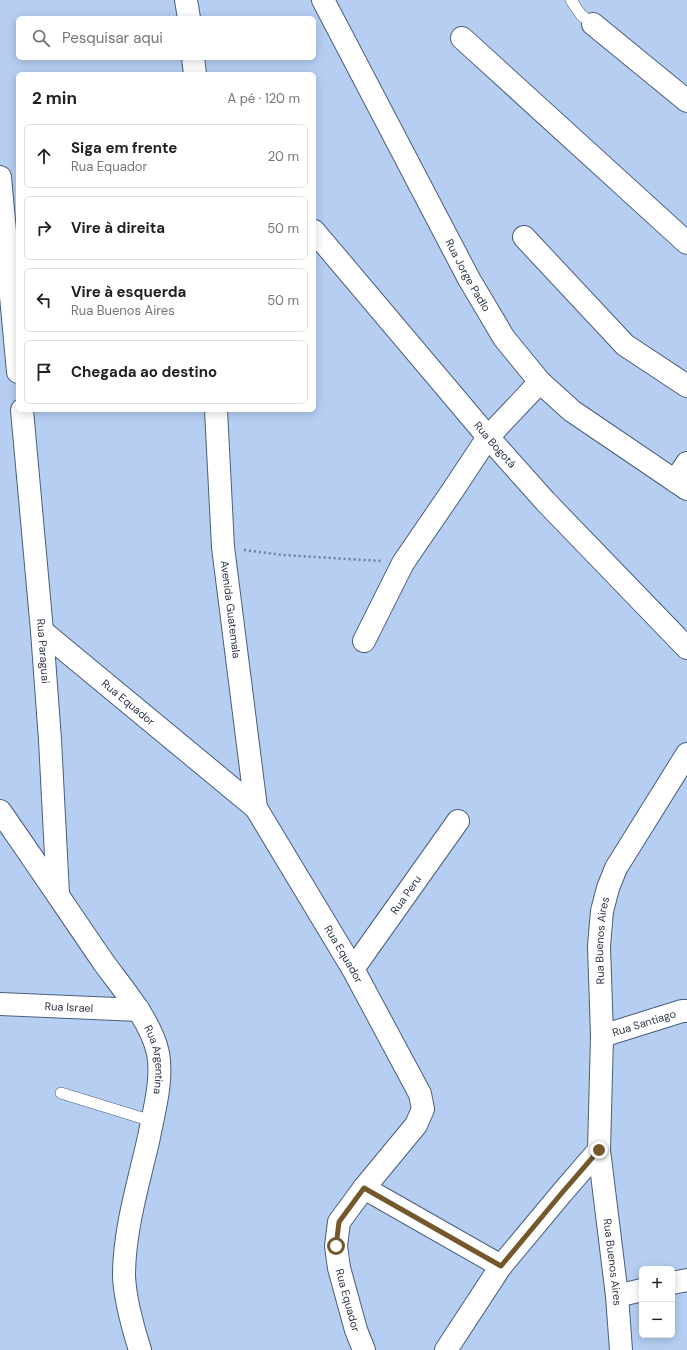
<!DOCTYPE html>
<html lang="pt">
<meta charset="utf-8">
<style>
:root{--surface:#fff;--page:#f2f2f2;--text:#202124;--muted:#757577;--line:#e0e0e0}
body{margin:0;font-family:"DM Sans",sans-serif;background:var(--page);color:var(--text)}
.controls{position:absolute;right:12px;bottom:12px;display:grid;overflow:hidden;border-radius:6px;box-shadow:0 2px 10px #0003}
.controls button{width:36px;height:36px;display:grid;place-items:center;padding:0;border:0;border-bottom:1px solid var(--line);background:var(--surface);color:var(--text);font:20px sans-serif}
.stop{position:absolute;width:12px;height:12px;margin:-9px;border:3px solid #74582b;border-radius:50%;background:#fff}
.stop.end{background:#74582b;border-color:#fff;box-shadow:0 1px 4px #0008}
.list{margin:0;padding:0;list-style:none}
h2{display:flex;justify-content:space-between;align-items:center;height:52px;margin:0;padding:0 16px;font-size:17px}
h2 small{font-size:13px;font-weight:400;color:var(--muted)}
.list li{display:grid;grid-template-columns:26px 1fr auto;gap:12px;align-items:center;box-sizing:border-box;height:64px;margin:0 8px 8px;padding:0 8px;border:1px solid var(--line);border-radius:6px}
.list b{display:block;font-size:15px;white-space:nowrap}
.list p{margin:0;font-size:13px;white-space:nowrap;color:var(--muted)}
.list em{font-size:13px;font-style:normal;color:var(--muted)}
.icon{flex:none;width:22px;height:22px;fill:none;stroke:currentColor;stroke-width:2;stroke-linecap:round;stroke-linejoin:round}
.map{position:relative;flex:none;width:687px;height:1350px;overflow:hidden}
.search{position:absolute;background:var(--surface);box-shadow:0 2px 10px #0003;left:16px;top:16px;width:300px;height:44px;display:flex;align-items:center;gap:10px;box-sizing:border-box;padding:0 14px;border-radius:6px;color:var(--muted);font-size:15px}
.panel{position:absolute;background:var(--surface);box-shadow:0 2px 10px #0003;left:16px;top:72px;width:300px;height:340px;border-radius:6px}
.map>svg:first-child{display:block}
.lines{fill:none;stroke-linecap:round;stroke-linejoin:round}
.service-casing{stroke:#495e7d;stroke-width:12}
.minor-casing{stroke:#495e7d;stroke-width:24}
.secondary-casing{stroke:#495e7d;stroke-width:24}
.path{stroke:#6f8099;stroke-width:2.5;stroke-dasharray:2 3;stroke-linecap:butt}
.service{stroke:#fff;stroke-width:11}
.minor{stroke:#fff;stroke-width:22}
.secondary{stroke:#fff;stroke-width:22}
.route{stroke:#74582b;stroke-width:5}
.labels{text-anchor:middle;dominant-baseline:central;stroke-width:4;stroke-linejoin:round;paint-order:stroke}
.street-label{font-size:11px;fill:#2e3746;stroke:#b5cef2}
</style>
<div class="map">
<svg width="687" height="1350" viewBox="0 0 687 1350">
<rect width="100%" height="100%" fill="#b5cef2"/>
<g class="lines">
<defs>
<path id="service" d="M 571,0 L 581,15 L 593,24
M 61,1093 L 152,1121"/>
<g id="minor">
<path d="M 186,0 L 189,18"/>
<path id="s1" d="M 323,0 L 469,279 L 504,338 L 540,382 L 572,411 L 687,489"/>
<path d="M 593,24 L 687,101"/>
<path d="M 462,38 L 687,243"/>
<path d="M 193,58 L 195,74"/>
<path d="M 0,177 L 18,372"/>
<path id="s2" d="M 314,231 L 488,437 L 545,501 L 687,648"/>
<path d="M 524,237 L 625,345 L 687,386"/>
<path id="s3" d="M 22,410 L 42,631 L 50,740 L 58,894"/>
<path id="s4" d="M 216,410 L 223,547 L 256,808"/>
<path d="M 675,481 L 687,463"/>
<path id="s5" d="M 42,631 L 256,808 L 353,969 L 420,1094 L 423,1109 L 416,1125 L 364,1188 L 339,1222 L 336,1246 L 339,1268 L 356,1330 L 364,1350"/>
<path d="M 364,641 L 403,563 L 453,490 L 488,437 L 540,382"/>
<path id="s6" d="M 353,969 L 458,821"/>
<path id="s7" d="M 0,1004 L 139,1010"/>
<path id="s8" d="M 602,1036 L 682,1011 L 687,1011"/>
<path id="s9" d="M 599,1150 L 617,1296 L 621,1350"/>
<path d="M 364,1188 L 501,1266"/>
<path d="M 672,1283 L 687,1280"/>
<path d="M 617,1296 L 642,1290"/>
<path id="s10" d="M 446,1350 L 501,1266 L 561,1194 L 599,1150 L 602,1036 L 599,946 L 602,911 L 608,888 L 616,868 L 687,754"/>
</g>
<g id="secondary">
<path id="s11" d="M 0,811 C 35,861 69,912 104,963 C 123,989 151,1021 158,1053 C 163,1079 154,1111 149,1137 C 139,1182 124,1229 124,1276 C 125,1299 133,1328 140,1350"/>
</g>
</defs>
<use href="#service" class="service-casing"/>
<use href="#minor" class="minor-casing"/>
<use href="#secondary" class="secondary-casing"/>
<path class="path" d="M 244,550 L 283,555 L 381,561"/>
<use href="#service" class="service"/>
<use href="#minor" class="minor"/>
<use href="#secondary" class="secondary"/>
</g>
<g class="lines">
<path class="route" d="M 336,1246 L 339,1222 L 364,1188 L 501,1266 L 561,1194 L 599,1150"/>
</g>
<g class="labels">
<g class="street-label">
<text stroke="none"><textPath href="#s1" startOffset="311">Rua Jorge Padlo</textPath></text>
<text stroke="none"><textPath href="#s2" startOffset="280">Rua Bogotá</textPath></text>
<text stroke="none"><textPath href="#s4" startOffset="200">Avenida Guatemala</textPath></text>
<text stroke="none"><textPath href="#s3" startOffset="242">Rua Paraguai</textPath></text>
<text stroke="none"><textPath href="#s5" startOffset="112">Rua Equador</textPath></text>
<text stroke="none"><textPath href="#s6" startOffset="91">Rua Peru</textPath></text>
<text stroke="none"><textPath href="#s10" startOffset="462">Rua Buenos Aires</textPath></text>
<text stroke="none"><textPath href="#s5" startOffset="448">Rua Equador</textPath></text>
<text stroke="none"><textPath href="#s7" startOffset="69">Rua Israel</textPath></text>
<text stroke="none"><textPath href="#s8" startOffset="44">Rua Santiago</textPath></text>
<text stroke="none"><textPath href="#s11" startOffset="296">Rua Argentina</textPath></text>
<text stroke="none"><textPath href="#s9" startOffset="113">Rua Buenos Aires</textPath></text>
<text stroke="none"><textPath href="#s5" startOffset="844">Rua Equador</textPath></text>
</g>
</g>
</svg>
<div class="controls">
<button>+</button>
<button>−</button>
</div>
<div class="stop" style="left:336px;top:1246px"></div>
<div class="stop end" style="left:599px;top:1150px"></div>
<div class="search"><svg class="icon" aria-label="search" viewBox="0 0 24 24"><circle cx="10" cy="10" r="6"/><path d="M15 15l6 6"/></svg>Pesquisar aqui</div>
<section class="panel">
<h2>2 min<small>A pé · 120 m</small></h2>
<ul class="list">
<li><svg class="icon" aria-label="ahead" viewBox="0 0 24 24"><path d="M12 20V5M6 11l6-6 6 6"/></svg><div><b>Siga em frente</b><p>Rua Equador</p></div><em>20 m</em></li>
<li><svg class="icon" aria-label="right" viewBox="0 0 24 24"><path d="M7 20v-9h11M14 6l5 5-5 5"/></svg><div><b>Vire à direita</b></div><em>50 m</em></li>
<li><svg class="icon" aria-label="left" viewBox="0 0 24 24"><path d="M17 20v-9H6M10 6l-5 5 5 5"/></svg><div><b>Vire à esquerda</b><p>Rua Buenos Aires</p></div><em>50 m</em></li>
<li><svg class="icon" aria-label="arrive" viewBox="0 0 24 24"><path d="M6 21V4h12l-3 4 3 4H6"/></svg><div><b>Chegada ao destino</b></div></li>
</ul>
</section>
</div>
